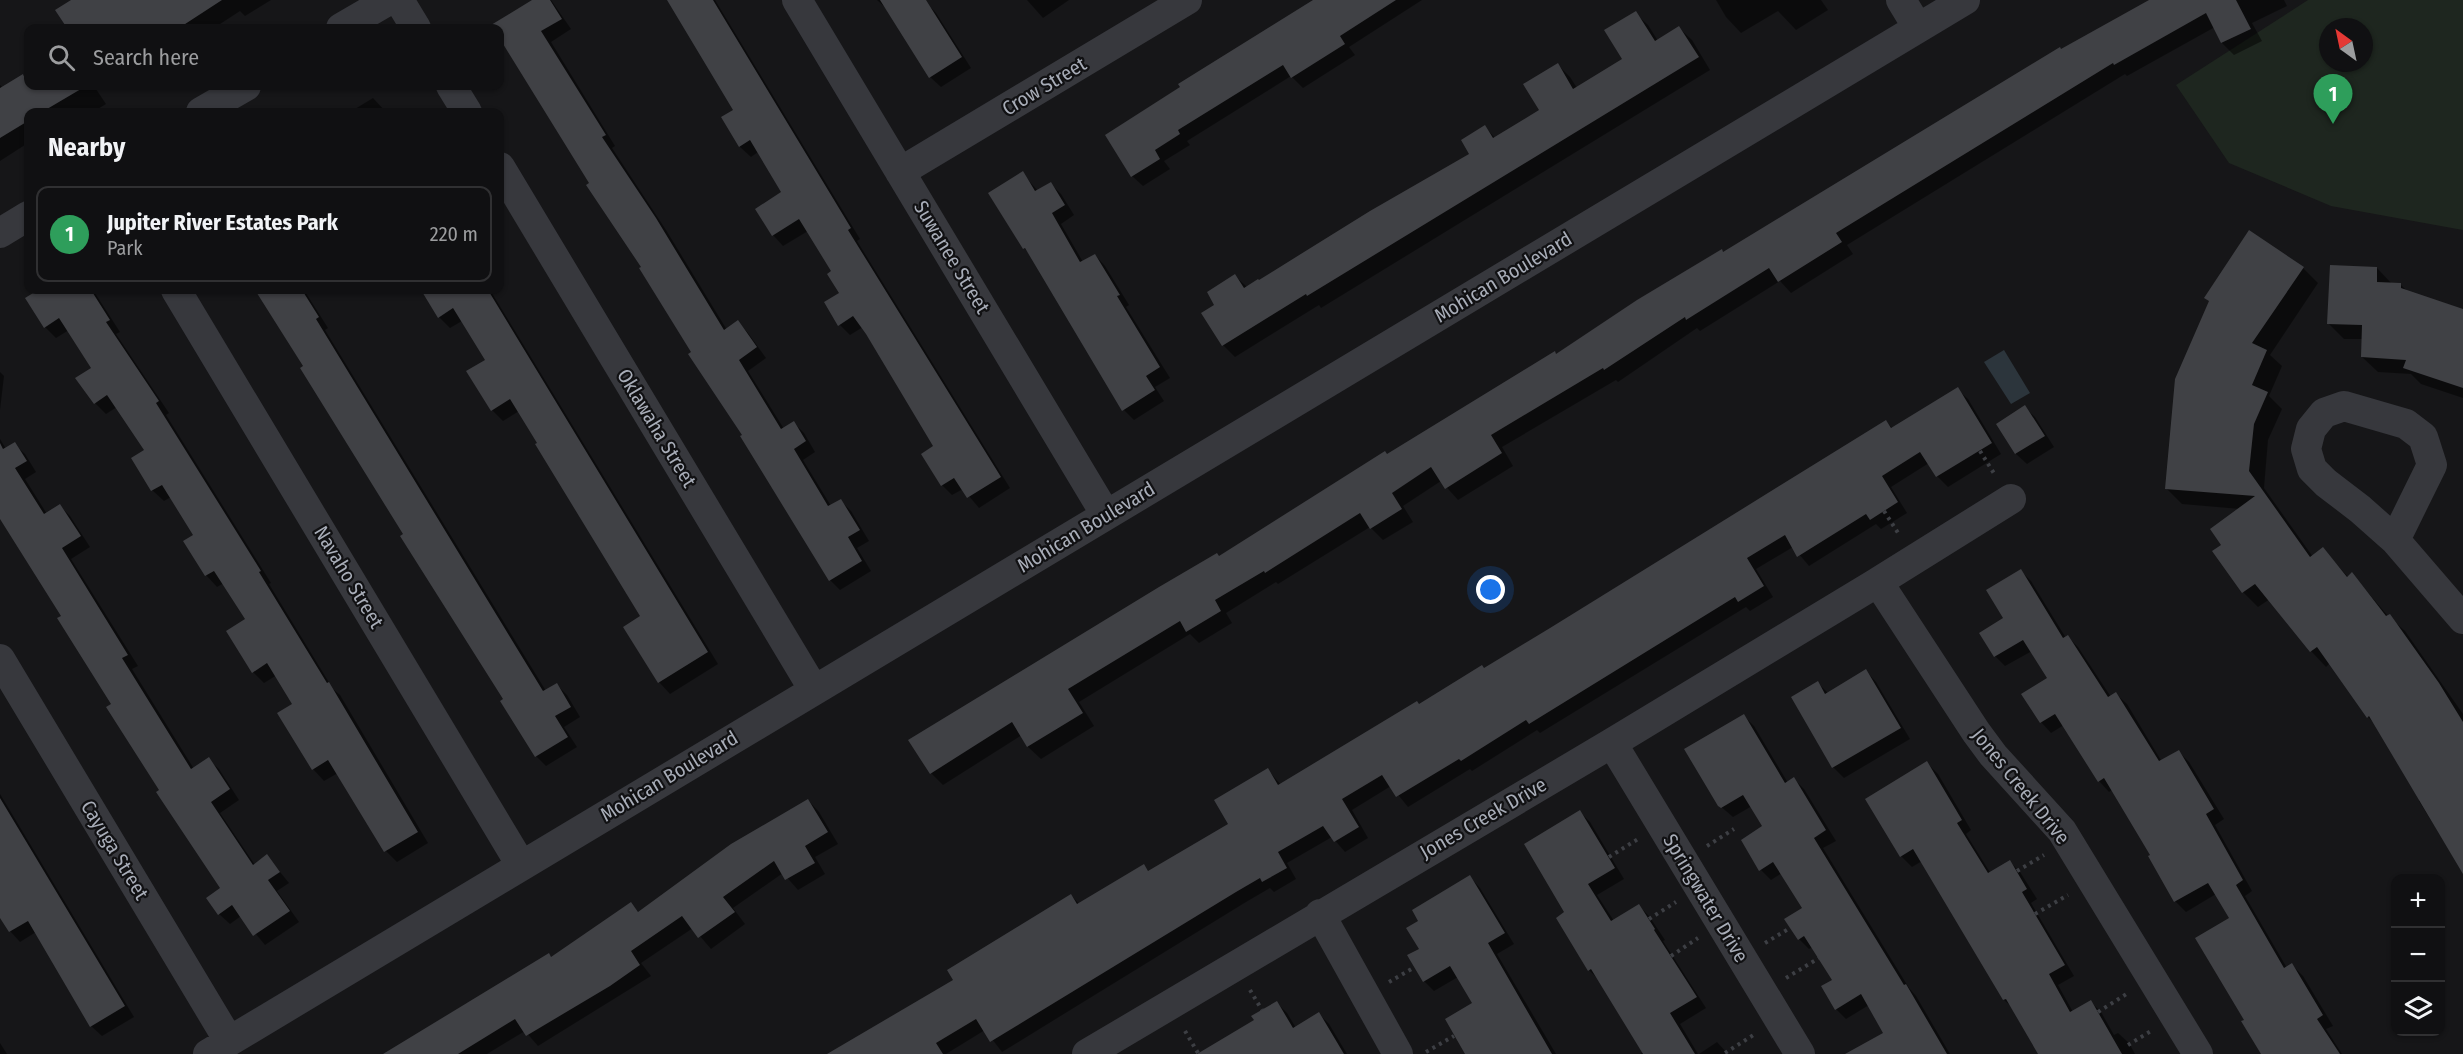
<!DOCTYPE html>
<meta charset="utf-8">
<style>
:root{--surface:#101012;--page:#19191b;--text:#f1f3f6;--muted:#9c9d9f;--line:#303032;--accent:#f2b134}
body{margin:0;font-family:"Fira Sans Condensed",sans-serif;background:var(--page);color:var(--text)}
.controls{position:absolute;right:18px;bottom:18px;display:grid;overflow:hidden;border-radius:12px;box-shadow:0 2px 4px #0004}
.controls button{width:54px;height:54px;display:grid;place-items:center;padding:0;border:0;border-bottom:2px solid var(--line);background:var(--surface);color:var(--text);font:30px sans-serif}
.compass{position:absolute;left:2319px;top:18px;width:54px;height:54px;border-radius:50%;background:var(--surface);box-shadow:0 2px 4px #0004;rotate:327deg}
.you{position:absolute;left:1491px;top:590px;width:21px;height:21px;margin:-15px;border:4px solid #fff;border-radius:50%;background:#1a73e8;box-shadow:0 0 0 9px #1a73e833}
.badge{display:grid;place-items:center;width:39px;height:39px;border-radius:50%;background:var(--accent);color:#fff;font-size:20px;font-weight:700}
.pin{position:absolute;translate:-50% -50px;filter:drop-shadow(0 2px 3px #0008)}
.pin::after{content:'';position:absolute;top:32px;width:21px;height:18px;background:inherit;clip-path:polygon(0 0,100% 0,50% 100%)}
.list{margin:0;padding:0;list-style:none}
h2{display:flex;justify-content:space-between;align-items:center;height:78px;margin:0;padding:0 24px;font-size:26px}
h2 small{font-size:20px;font-weight:400;color:var(--muted)}
.list li{display:grid;grid-template-columns:39px 1fr auto;gap:18px;align-items:center;box-sizing:border-box;height:96px;margin:0 12px 12px;padding:0 12px;border:2px solid var(--line);border-radius:12px}
.list b{display:block;font-size:22px;white-space:nowrap}
.list p{margin:0;font-size:20px;white-space:nowrap;color:var(--muted)}
.list em{font-size:20px;font-style:normal;color:var(--muted)}
.icon{flex:none;width:33px;height:33px;fill:none;stroke:currentColor;stroke-width:2;stroke-linecap:round;stroke-linejoin:round}
.map{position:relative;flex:none;width:2463px;height:1054px;overflow:hidden}
.search{position:absolute;background:var(--surface);box-shadow:0 2px 4px #0004;left:24px;top:24px;width:480px;height:66px;display:flex;align-items:center;gap:15px;box-sizing:border-box;padding:0 21px;border-radius:12px;color:var(--muted);font-size:22px}
.panel{position:absolute;background:var(--surface);box-shadow:0 2px 4px #0004;left:24px;top:108px;width:480px;height:186px;border-radius:12px}
.map>svg:first-child{display:block}
.green{fill:#1e261f;fill-rule:evenodd}
.water{fill:#2c353c}
.shadow{fill:#0007}
.building{fill:#404145}
.lines{fill:none;stroke-linecap:round;stroke-linejoin:round}
.path{stroke:#3d3f44;stroke-width:4;stroke-dasharray:3 4.5;stroke-linecap:butt}
.minor{stroke:#37383d;stroke-width:30}
.labels{text-anchor:middle;dominant-baseline:central;stroke-width:4.5;stroke-linejoin:round;paint-order:stroke}
.street-label{font-size:20px;fill:#a8adb8;stroke:#111113}
</style>
<div class="map">
<svg width="2463" height="1054" viewBox="0 0 2463 1054">
<rect width="100%" height="100%" fill="#161618"/>
<path class="green" d="M 2308,0 L 2463,0 L 2463,230 L 2331,206 L 2229,163 L 2176,85 ZM 2328,27 L 2364,27 L 2364,63 L 2328,63 Z"/>
<path class="water" d="M 2004,350 L 2030,393 L 2011,404 L 1984,362 Z"/>
<path class="shadow" d="M 74,0 L 271,0 L 245,16 L 240,11 L 214,28 L 67,28 Z
M 534,0 L 551,0 L 571,29 L 551,42 L 615,146 L 612,148 L 666,230 L 727,330 L 738,322 L 748,333 L 766,358 L 748,371 L 784,429 L 794,423 L 804,433 L 815,452 L 803,460 L 831,506 L 841,501 L 851,511 L 869,541 L 857,548 L 871,571 L 840,590 L 830,580 L 643,267 L 500,36 L 500,28 L 495,28 L 493,26 Z
M 668,0 L 715,0 L 860,239 L 857,241 L 1010,488 L 979,508 L 963,489 L 952,495 L 942,485 L 935,446 L 863,327 L 850,335 L 840,325 L 841,294 L 833,272 L 808,231 L 783,246 L 773,235 L 757,209 L 783,193 L 758,152 L 751,157 L 740,147 L 723,118 L 735,110 Z
M 877,0 L 924,0 L 936,13 L 971,68 L 941,87 L 930,77 L 888,10 Z
M 1027,0 L 1069,0 L 1043,18 Z
M 1315,0 L 1422,0 L 1349,47 L 1355,55 L 1303,88 L 1291,76 L 1187,141 L 1190,145 L 1164,161 L 1170,169 L 1143,186 L 1132,176 L 1107,135 Z
M 1716,0 L 1821,0 L 1828,10 L 1796,30 L 1778,11 L 1741,33 L 1726,17 Z
M 2167,0 L 2284,0 L 2287,6 L 2252,23 L 2262,41 L 2234,55 L 2222,43 L 2215,27 L 2127,76 L 2125,74 L 1847,245 L 1853,254 L 1791,293 L 1780,281 L 1700,331 L 1697,328 L 1618,382 L 1616,380 L 1502,447 L 1513,466 L 1458,500 L 1441,481 L 1403,506 L 1413,522 L 1383,540 L 1370,527 L 1278,584 L 1276,582 L 1226,613 L 1232,623 L 1199,643 L 1190,634 L 1079,702 L 1094,726 L 1041,759 L 1028,747 L 1022,735 L 943,785 L 931,773 L 1220,557 L 2062,51 Z
M 1635,13 L 1648,25 L 1658,41 L 1679,28 L 1692,40 L 1710,70 L 1321,308 L 1319,305 L 1235,357 L 1223,345 L 1216,305 L 1235,276 L 1247,287 L 1259,282 L 1471,155 L 1485,127 L 1496,139 L 1541,111 L 1558,65 L 1570,77 L 1577,88 L 1624,60 Z
M 28,72 L 28,86 L 94,86 L 106,104 L 93,112 L 85,112 L 83,110 L 79,112 L 28,112 L 28,143 L 0,161 L 0,85 L 3,88 Z
M 373,98 L 386,112 L 350,112 Z
M 1022,173 L 1038,191 L 1050,183 L 1061,194 L 1074,215 L 1061,224 L 1083,262 L 1095,255 L 1105,266 L 1129,305 L 1126,307 L 1170,378 L 1155,387 L 1164,401 L 1134,420 L 1124,410 L 1030,254 L 1024,248 Z
M 2303,268 L 2318,283 L 2270,355 L 2282,366 L 2269,396 L 2282,409 L 2268,440 L 2264,488 L 2313,557 L 2323,549 L 2348,577 L 2352,574 L 2388,616 L 2405,631 L 2463,714 L 2463,867 L 2456,861 L 2419,801 L 2422,799 L 2377,726 L 2368,717 L 2330,663 L 2326,667 L 2311,651 L 2270,599 L 2258,607 L 2243,592 L 2223,545 L 2240,509 L 2182,504 L 2167,489 L 2177,380 Z
M 2377,268 L 2392,284 L 2400,284 L 2408,292 L 2463,311 L 2463,398 L 2421,384 L 2411,374 L 2378,372 L 2362,357 L 2363,339 L 2344,339 L 2328,323 Z
M 41,290 L 93,290 L 120,332 L 116,334 L 169,413 L 166,415 L 271,583 L 269,584 L 333,689 L 340,695 L 428,843 L 397,862 L 386,851 L 338,773 L 324,781 L 313,769 L 279,714 L 295,705 L 277,675 L 264,683 L 253,672 L 247,620 L 224,583 L 217,587 L 206,575 L 195,536 L 171,497 L 164,501 L 152,490 L 146,450 L 117,407 L 106,414 L 95,403 L 93,368 L 69,330 L 56,338 L 45,327 L 27,298 Z
M 257,290 L 304,290 L 328,328 L 325,330 L 546,691 L 556,684 L 567,695 L 580,717 L 564,727 L 577,747 L 546,766 L 536,756 L 505,699 Z
M 422,290 L 490,290 L 718,664 L 670,694 L 659,682 L 625,627 L 642,617 L 539,443 L 519,411 L 503,421 L 492,410 L 487,360 L 462,321 L 450,328 L 439,317 Z
M 0,372 L 4,376 L 0,410 Z
M 1957,389 L 1968,399 L 2001,454 L 1948,487 L 1937,476 L 1929,463 L 1891,487 L 1907,513 L 1881,529 L 1876,524 L 1809,566 L 1793,547 L 1756,569 L 1773,597 L 1750,611 L 1746,607 L 1540,733 L 1537,730 L 1472,771 L 1470,769 L 1408,807 L 1391,786 L 1352,810 L 1368,838 L 1345,852 L 1332,837 L 1287,863 L 1296,879 L 1274,892 L 1270,888 L 1246,902 L 1002,1052 L 985,1030 L 946,1054 L 830,1054 L 955,980 L 1071,895 L 1080,905 L 1144,866 L 1149,872 L 1230,824 L 1268,770 L 1281,785 L 1484,669 L 1886,421 L 1893,429 Z
M 2024,407 L 2035,417 L 2054,447 L 2027,464 L 2016,454 L 1998,424 Z
M 0,439 L 6,449 L 14,444 L 25,454 L 36,472 L 25,479 L 47,514 L 60,506 L 70,516 L 90,547 L 71,559 L 138,666 L 132,669 L 194,769 L 208,759 L 219,769 L 239,800 L 220,813 L 255,865 L 267,856 L 289,883 L 277,891 L 299,922 L 265,945 L 241,916 L 230,924 L 219,914 L 222,889 L 161,791 L 63,616 L 0,518 Z
M 2021,571 L 2031,581 L 2066,638 L 2068,637 L 2078,647 L 2111,697 L 2116,694 L 2127,704 L 2162,762 L 2178,751 L 2189,762 L 2224,819 L 2215,825 L 2252,891 L 2245,896 L 2287,968 L 2292,965 L 2303,976 L 2333,1026 L 2326,1029 L 2342,1054 L 2263,1054 L 2246,1020 L 2231,918 L 2216,894 L 2186,912 L 2175,901 L 2152,855 L 2112,790 L 2109,792 L 2099,781 L 2064,725 L 2051,733 L 2041,722 L 2050,678 L 2032,651 L 2005,666 L 1995,656 Z
M 1866,671 L 1876,682 L 1910,739 L 1844,778 L 1833,767 L 1793,698 L 1818,683 L 1828,693 Z
M 1744,716 L 1754,726 L 1788,783 L 1794,779 L 1804,789 L 1836,841 L 1823,848 L 1909,988 L 1916,996 L 1950,1054 L 1868,1054 L 1885,1033 L 1869,1005 L 1846,1019 L 1836,1009 L 1834,980 L 1813,947 L 1809,949 L 1799,939 L 1804,908 L 1782,873 L 1771,880 L 1761,870 L 1764,827 L 1752,806 L 1733,817 L 1719,805 Z
M 1927,763 L 1938,774 L 1971,830 L 1966,834 L 1991,874 L 2010,862 L 2020,872 L 2037,899 L 2031,903 L 2074,976 L 2058,985 L 2073,1012 L 2091,1002 L 2101,1012 L 2114,1035 L 2118,1033 L 2129,1043 L 2135,1054 L 2040,1054 L 2014,1009 L 2004,1000 L 1922,861 L 1912,867 L 1901,856 Z
M 0,794 L 134,1017 L 102,1036 L 91,1026 L 36,932 L 20,942 L 10,931 L 0,915 Z
M 808,800 L 819,812 L 838,844 L 815,857 L 825,874 L 798,890 L 783,873 L 733,908 L 745,924 L 711,949 L 693,928 L 641,963 L 651,976 L 538,1046 L 525,1031 L 487,1054 L 385,1054 L 467,1003 L 468,1005 L 552,958 L 631,904 L 639,913 Z
M 1580,812 L 1590,822 L 1624,879 L 1597,895 L 1614,921 L 1639,906 L 1649,916 L 1665,940 L 1663,941 L 1706,1008 L 1680,1024 L 1698,1054 L 1641,1054 L 1643,1051 L 1599,980 L 1589,970 L 1566,913 Z
M 1470,877 L 1480,888 L 1514,944 L 1497,954 L 1556,1054 L 1471,1054 L 1474,1004 L 1458,977 L 1434,991 L 1424,981 L 1420,922 Z
M 1277,1003 L 1287,1013 L 1296,1028 L 1319,1014 L 1329,1024 L 1347,1054 L 1200,1054 L 1256,1021 Z
M 1717,1042 L 1728,1054 L 1699,1054 Z
M 0,1043 L 7,1054 L 0,1054 Z"/>
<path class="building" d="M 71,0 L 222,0 L 179,28 L 67,28 L 55,10 Z
M 532,0 L 550,0 L 562,19 L 541,31 L 606,135 L 602,137 L 656,218 L 724,330 L 738,320 L 757,347 L 739,360 L 781,429 L 794,421 L 806,441 L 794,449 L 828,506 L 841,499 L 860,530 L 848,537 L 862,561 L 829,581 L 740,436 L 742,435 L 688,354 L 691,352 L 639,268 L 641,267 L 586,185 L 589,183 L 500,39 L 500,28 L 493,28 L 491,25 Z
M 667,0 L 713,0 L 851,228 L 848,230 L 1001,477 L 967,498 L 954,478 L 941,486 L 921,454 L 933,446 L 866,334 L 853,316 L 838,326 L 824,302 L 839,293 L 827,274 L 831,271 L 799,219 L 772,236 L 755,209 L 781,192 L 750,140 L 739,147 L 721,117 L 733,110 Z
M 880,0 L 926,0 L 962,57 L 929,78 Z
M 1313,0 L 1396,0 L 1340,36 L 1345,44 L 1291,78 L 1283,65 L 1178,130 L 1180,134 L 1155,150 L 1160,159 L 1131,177 L 1105,135 L 1180,87 L 1178,84 Z
M 2149,0 L 2236,0 L 2251,29 L 2221,43 L 2206,13 L 2114,65 L 2113,63 L 1836,233 L 1842,242 L 1778,282 L 1769,268 L 1686,320 L 1685,317 L 1604,370 L 1603,368 L 1491,435 L 1502,453 L 1445,489 L 1431,467 L 1392,493 L 1402,509 L 1370,529 L 1360,513 L 1265,573 L 1264,571 L 1215,600 L 1221,611 L 1186,632 L 1180,621 L 1068,689 L 1083,713 L 1027,747 L 1012,722 L 930,774 L 908,740 L 1159,587 L 1217,553 L 1219,556 L 1385,451 L 1387,454 L 1555,351 L 1556,354 L 1637,300 L 1722,249 L 1723,252 L 2060,47 L 2061,49 Z
M 1636,11 L 1655,41 L 1679,26 L 1699,57 L 1307,296 L 1306,294 L 1222,346 L 1201,313 L 1214,305 L 1207,292 L 1235,274 L 1244,288 L 1258,279 L 1259,280 L 1370,211 L 1469,154 L 1461,140 L 1485,125 L 1493,138 L 1539,110 L 1523,84 L 1558,63 L 1573,89 L 1622,59 L 1604,30 Z
M 23,74 L 28,86 L 86,86 L 42,112 L 28,112 L 28,121 L 0,138 L 0,88 Z
M 1023,171 L 1035,191 L 1051,182 L 1065,205 L 1052,213 L 1080,262 L 1095,254 L 1120,295 L 1117,296 L 1160,367 L 1146,376 L 1155,390 L 1122,411 L 1025,248 L 1023,249 L 988,193 Z
M 2249,230 L 2304,267 L 2252,343 L 2267,350 L 2252,385 L 2268,392 L 2254,424 L 2249,471 L 2310,557 L 2323,547 L 2347,577 L 2352,572 L 2386,616 L 2390,614 L 2439,683 L 2463,722 L 2463,874 L 2369,716 L 2367,718 L 2317,647 L 2310,652 L 2255,584 L 2242,593 L 2212,551 L 2221,545 L 2210,529 L 2255,496 L 2165,489 L 2175,379 L 2209,301 L 2204,298 Z
M 2330,265 L 2377,267 L 2377,282 L 2401,283 L 2401,288 L 2463,309 L 2463,388 L 2403,368 L 2406,360 L 2361,357 L 2362,325 L 2327,324 Z
M 38,290 L 91,290 L 110,320 L 106,322 L 159,401 L 156,403 L 261,571 L 259,572 L 327,683 L 329,682 L 418,832 L 384,852 L 328,760 L 312,770 L 277,713 L 292,704 L 267,663 L 252,673 L 226,631 L 245,619 L 214,571 L 205,576 L 183,541 L 193,535 L 162,485 L 151,491 L 131,458 L 144,450 L 107,395 L 94,404 L 75,378 L 91,368 L 59,318 L 44,328 L 25,298 Z
M 255,290 L 302,290 L 319,317 L 316,319 L 543,691 L 557,683 L 571,707 L 555,716 L 568,737 L 535,757 L 500,701 L 503,699 L 400,536 L 403,534 L 300,368 L 303,366 Z
M 421,290 L 488,290 L 708,652 L 658,683 L 623,627 L 640,616 L 535,444 L 537,443 L 510,399 L 491,411 L 466,371 L 485,360 L 453,308 L 438,318 Z
M 1958,387 L 1992,443 L 1936,477 L 1920,452 L 1882,476 L 1898,502 L 1870,520 L 1866,514 L 1797,557 L 1785,535 L 1747,558 L 1764,586 L 1738,602 L 1735,597 L 1529,724 L 1526,720 L 1461,761 L 1459,759 L 1396,797 L 1382,775 L 1342,799 L 1359,827 L 1334,842 L 1323,826 L 1278,852 L 1287,868 L 1262,882 L 1260,878 L 1236,892 L 990,1042 L 976,1019 L 936,1043 L 943,1054 L 827,1054 L 953,980 L 947,970 L 1071,894 L 1077,904 L 1144,864 L 1148,871 L 1228,824 L 1214,800 L 1268,768 L 1278,785 L 1417,701 L 1419,704 L 1482,665 L 1484,668 L 1550,628 L 1886,420 L 1891,428 Z
M 2025,405 L 2045,436 L 2015,454 L 1996,424 Z
M 15,442 L 27,461 L 15,468 L 44,514 L 60,504 L 81,536 L 62,548 L 128,655 L 122,658 L 191,769 L 209,757 L 230,789 L 211,802 L 253,865 L 267,854 L 280,872 L 268,880 L 290,911 L 253,936 L 232,905 L 218,915 L 206,898 L 220,888 L 156,792 L 159,790 L 106,707 L 111,704 L 57,618 L 61,616 L 0,519 L 0,443 L 3,449 Z
M 2021,569 L 2063,638 L 2068,635 L 2108,697 L 2116,692 L 2159,761 L 2179,750 L 2214,809 L 2206,814 L 2243,880 L 2236,885 L 2284,968 L 2292,963 L 2323,1015 L 2317,1019 L 2340,1054 L 2261,1054 L 2241,1021 L 2244,1020 L 2195,938 L 2229,918 L 2208,883 L 2174,902 L 2148,856 L 2150,855 L 2104,778 L 2098,782 L 2055,714 L 2040,723 L 2021,694 L 2047,678 L 2023,640 L 1994,657 L 1979,633 L 2003,618 L 1986,590 Z
M 1866,669 L 1901,728 L 1832,768 L 1791,697 L 1818,681 L 1825,694 Z
M 1744,714 L 1785,783 L 1794,777 L 1826,830 L 1814,838 L 1904,985 L 1906,984 L 1947,1054 L 1845,1054 L 1883,1033 L 1861,994 L 1835,1010 L 1821,986 L 1832,980 L 1804,936 L 1798,940 L 1784,919 L 1802,908 L 1773,862 L 1759,871 L 1741,840 L 1762,826 L 1743,795 L 1721,808 L 1718,806 L 1684,749 Z
M 1927,761 L 1962,820 L 1957,823 L 1988,873 L 2010,860 L 2027,889 L 2022,892 L 2065,965 L 2049,974 L 2070,1012 L 2091,1000 L 2122,1054 L 2038,1054 L 2006,999 L 2003,1000 L 1913,849 L 1900,857 L 1865,799 Z
M 0,798 L 125,1006 L 90,1027 L 28,921 L 9,932 L 0,918 Z
M 808,799 L 828,832 L 805,846 L 815,863 L 785,880 L 774,861 L 723,897 L 735,912 L 698,938 L 682,916 L 631,951 L 640,965 L 610,986 L 526,1036 L 515,1019 L 458,1054 L 383,1054 L 549,953 L 551,957 L 631,902 L 638,912 L 731,844 Z
M 1580,810 L 1615,868 L 1588,884 L 1611,921 L 1639,904 L 1655,929 L 1654,930 L 1697,997 L 1670,1013 L 1695,1054 L 1643,1054 L 1591,969 L 1588,971 L 1556,918 L 1564,912 L 1524,844 Z
M 1470,875 L 1505,933 L 1488,943 L 1552,1054 L 1465,1054 L 1445,1019 L 1472,1003 L 1450,966 L 1423,982 L 1407,955 L 1419,949 L 1406,928 L 1418,921 L 1412,910 Z
M 1277,1001 L 1293,1028 L 1319,1012 L 1344,1054 L 1197,1054 L 1254,1020 L 1251,1016 Z"/>
<g class="lines">
<path class="path" d="M 1980,451 L 1995,475
M 1884,511 L 1900,536
M 1707,846 L 1734,829
M 1609,857 L 1638,839
M 2017,871 L 2044,855
M 2035,914 L 2068,895
M 1649,919 L 1676,902
M 1765,943 L 1790,928
M 1671,956 L 1698,938
M 1786,978 L 1819,958
M 1389,982 L 1415,967
M 1250,990 L 1262,1010
M 2098,1012 L 2128,993
M 1185,1031 L 1198,1053
M 2128,1045 L 2151,1031
M 1426,1052 L 1454,1036
M 1725,1053 L 1755,1034"/>
<path class="minor" d="M 399,0 L 416,28
M 797,0 L 1106,515
M 1901,0 L 1918,28
M 341,28 L 389,0
M 451,86 L 467,112
M 201,112 L 246,86
M 500,167 L 814,690
M 900,172 L 1187,0
M 0,233 L 28,216
M 176,290 L 521,865
M 2344,406 L 2406,424 L 2423,437 L 2432,465 L 2395,540 L 2360,509 L 2326,483 L 2312,469 L 2306,449 L 2311,429 L 2324,413 Z
M 2395,540 L 2463,619
M 1878,582 L 2011,499
M 0,659 L 229,1041
M 1612,743 L 1800,1054
M 1320,914 L 1398,1054
M 208,1054 L 1965,0
M 1087,1054 L 1612,743 L 1878,582 L 1976,732 L 1993,755 L 2062,831 L 2198,1054"/>
</g>
<g class="labels">
<g class="street-label">
<text transform="translate(1044 86) rotate(-31)">Crow Street</text>
<text transform="translate(952 257) rotate(59)">Suwanee Street</text>
<text transform="translate(1503 277) rotate(-31)">Mohican Boulevard</text>
<text transform="translate(657 428) rotate(59)">Oklawaha Street</text>
<text transform="translate(1086 527) rotate(-31)">Mohican Boulevard</text>
<text transform="translate(349 577) rotate(59)">Navaho Street</text>
<text transform="translate(669 776) rotate(-31)">Mohican Boulevard</text>
<text transform="translate(2021 786) rotate(51)">Jones Creek Drive</text>
<text transform="translate(1483 818) rotate(-30)">Jones Creek Drive</text>
<text transform="translate(115 850) rotate(59)">Cayuga Street</text>
<text transform="translate(1706 898) rotate(59)">Springwater Drive</text>
</g>
</g>
</svg>
<div class="controls">
<button>+</button>
<button>−</button>
<button><svg class="icon" aria-label="layers" viewBox="0 0 24 24"><path d="M12 4l9 5-9 5-9-5zM3 14l9 5 9-5"/></svg></button>
</div>
<svg class="compass" viewBox="-18 -18 36 36"><path d="M0-13l5 13h-10z" fill="#e53935"/><path d="M0 13l5-13h-10z" fill="#9c9d9f"/></svg>
<div class="you"></div>
<div class="pin badge" style="left:2333px;top:124px;background:#2e9e5b">1</div>
<div class="search"><svg class="icon" aria-label="search" viewBox="0 0 24 24"><circle cx="10" cy="10" r="6"/><path d="M15 15l6 6"/></svg>Search here</div>
<section class="panel">
<h2>Nearby<small></small></h2>
<ul class="list">
<li><span class="badge" style="background:#2e9e5b">1</span><div><b>Jupiter River Estates Park</b><p>Park</p></div><em>220 m</em></li>
</ul>
</section>
</div>
